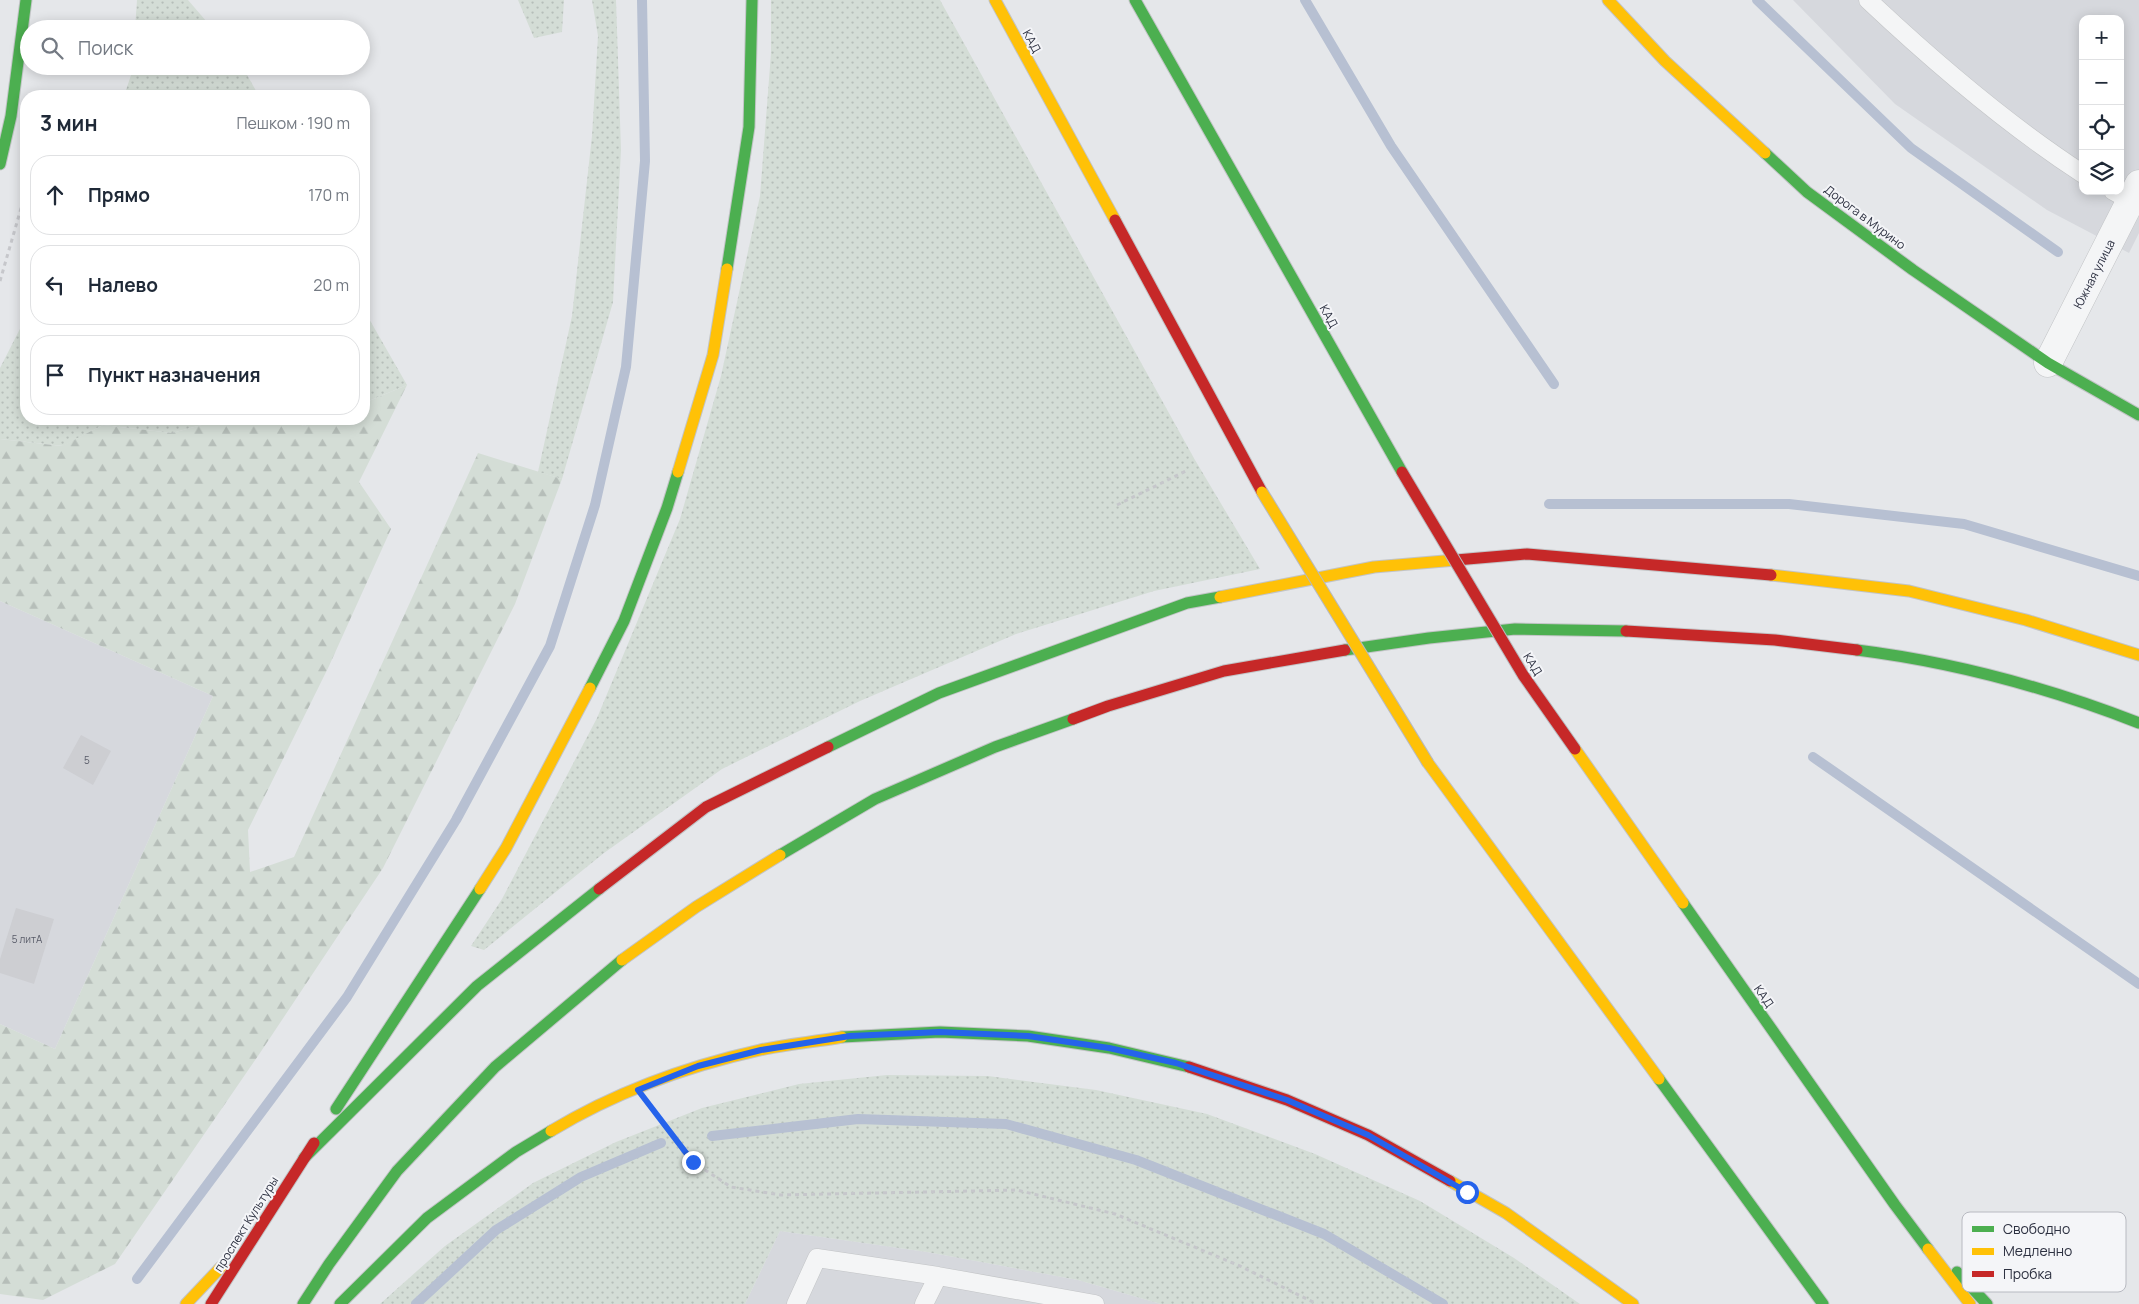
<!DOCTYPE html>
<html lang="ru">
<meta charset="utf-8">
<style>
:root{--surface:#fff;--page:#f2f2f3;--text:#1f2937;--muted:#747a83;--line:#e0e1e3}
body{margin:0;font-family:Manrope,sans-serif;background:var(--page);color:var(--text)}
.controls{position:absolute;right:15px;top:15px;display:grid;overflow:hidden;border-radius:10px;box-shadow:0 2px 12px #0003}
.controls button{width:45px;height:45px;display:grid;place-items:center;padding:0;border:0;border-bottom:1px solid var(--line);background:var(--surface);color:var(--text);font:25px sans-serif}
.stop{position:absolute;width:15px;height:15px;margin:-11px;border:4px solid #2563eb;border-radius:50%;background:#fff}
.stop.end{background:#2563eb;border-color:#fff;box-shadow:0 1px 5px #0008}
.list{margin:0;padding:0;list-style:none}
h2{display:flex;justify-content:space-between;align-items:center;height:65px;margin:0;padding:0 20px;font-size:21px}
h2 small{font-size:16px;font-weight:400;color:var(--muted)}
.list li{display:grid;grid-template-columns:32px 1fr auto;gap:15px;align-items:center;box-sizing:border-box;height:80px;margin:0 10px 10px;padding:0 10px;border:1px solid var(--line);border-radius:20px}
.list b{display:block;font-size:19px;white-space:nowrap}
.list em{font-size:16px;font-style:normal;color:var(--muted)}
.icon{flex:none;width:28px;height:28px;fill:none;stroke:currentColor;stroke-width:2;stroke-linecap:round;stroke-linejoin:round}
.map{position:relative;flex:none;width:2139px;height:1304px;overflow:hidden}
.search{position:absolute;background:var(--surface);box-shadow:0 2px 12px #0003;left:20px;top:20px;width:350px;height:55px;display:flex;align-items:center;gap:12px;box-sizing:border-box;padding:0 18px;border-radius:28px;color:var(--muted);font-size:19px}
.panel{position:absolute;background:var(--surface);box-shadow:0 2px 12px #0003;left:20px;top:90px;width:350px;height:335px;border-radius:20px}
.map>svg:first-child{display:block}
.built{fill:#d6d8dd;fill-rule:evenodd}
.grass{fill:url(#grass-dots)}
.forest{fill:url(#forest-firs)}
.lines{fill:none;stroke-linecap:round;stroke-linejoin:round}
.stream{stroke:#b7c0d2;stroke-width:10}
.building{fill:#cdced2}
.lane-casing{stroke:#c2c4c6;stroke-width:19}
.street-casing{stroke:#c2c4c6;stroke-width:29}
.fast-casing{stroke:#c2c4c6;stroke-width:13}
.slow-casing{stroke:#c2c4c6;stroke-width:13}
.jam-casing{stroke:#c2c4c6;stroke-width:13}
.path{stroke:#c6c7cb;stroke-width:3;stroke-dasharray:4 4;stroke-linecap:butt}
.lane{stroke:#f4f5f6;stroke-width:18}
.street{stroke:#f4f5f6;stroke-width:28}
.fast{stroke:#4caf50;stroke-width:11}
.slow{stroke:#ffc107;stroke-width:11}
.jam{stroke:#c62828;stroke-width:11}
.slow-bridge-casing{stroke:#b8babe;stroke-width:13;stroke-linecap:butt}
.jam-bridge-casing{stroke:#b8babe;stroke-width:13;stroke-linecap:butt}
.slow-bridge{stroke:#ffc107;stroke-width:11}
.jam-bridge{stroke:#c62828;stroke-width:11}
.route{stroke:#2563eb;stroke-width:6}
.labels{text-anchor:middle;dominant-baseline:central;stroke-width:4;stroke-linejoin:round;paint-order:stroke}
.number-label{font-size:10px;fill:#575a67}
.street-label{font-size:12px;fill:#2d3141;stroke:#f4f5f8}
.key{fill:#f4f5f8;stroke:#b8bac1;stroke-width:1}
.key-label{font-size:14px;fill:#2d3141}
</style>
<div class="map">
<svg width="2139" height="1304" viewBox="0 0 2139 1304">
<defs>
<pattern id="grass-dots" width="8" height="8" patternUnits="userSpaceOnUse" patternTransform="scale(1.25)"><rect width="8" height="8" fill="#d4ddd6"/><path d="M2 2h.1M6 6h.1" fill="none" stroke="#b6beb9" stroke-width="1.8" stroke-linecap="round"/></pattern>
<pattern id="forest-firs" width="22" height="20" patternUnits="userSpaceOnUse" patternTransform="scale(1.25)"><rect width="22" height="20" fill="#d4ddd6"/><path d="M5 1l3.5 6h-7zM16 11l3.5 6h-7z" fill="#b6beb9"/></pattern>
</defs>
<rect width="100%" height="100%" fill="#e5e7ea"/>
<path class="built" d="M 1793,0 L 2139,0 L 2139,233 L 2129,253 L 2047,210 L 1895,104 ZM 2083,19 L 2120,19 L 2120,191 L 2083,191 Z
M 0,601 L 213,696 L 55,1049 L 0,1024 Z
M 780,1231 L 927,1252 L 1078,1280 L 1161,1304 L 745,1304 Z"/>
<path class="grass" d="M 137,0 L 188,0 L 213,29 L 135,29 Z
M 518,0 L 564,0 L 562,32 L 534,38 Z
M 592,0 L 616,0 L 621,150 L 613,302 L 562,479 L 538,472 L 572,316 L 592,136 L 598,36 Z
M 771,0 L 940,0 L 1195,460 L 1260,569 L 1154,591 L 1016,634 L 860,701 L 722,769 L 604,853 L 484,950 L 471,946 L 502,899 L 597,718 L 680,519 L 721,376 L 760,196 L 771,53 Z
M 134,66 L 242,66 L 259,96 L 124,96 Z
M 364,310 L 407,385 L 364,403 Z
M 26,317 L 26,419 L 224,419 L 172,433 L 103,425 L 63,446 L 0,439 L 0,368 Z
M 285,419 L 323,419 L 304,426 Z
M 887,1075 L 988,1076 L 1096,1090 L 1207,1114 L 1315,1154 L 1420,1201 L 1514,1258 L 1580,1304 L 1161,1304 L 1078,1280 L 927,1252 L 780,1231 L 745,1304 L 380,1304 L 445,1246 L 533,1183 L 616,1142 L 702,1108 L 799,1084 Z"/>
<path class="forest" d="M 407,385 L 359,482 L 391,529 L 329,666 L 248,830 L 250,872 L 294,857 L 478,453 L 562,479 L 515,604 L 383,868 L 260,1053 L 115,1264 L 43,1300 L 0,1294 L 0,1024 L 55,1049 L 213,696 L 0,601 L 0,439 L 62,446 L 103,425 L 172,433 L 224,419 L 285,419 L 304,426 L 323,419 L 364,419 L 364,403 Z"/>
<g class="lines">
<path class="stream" d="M 1305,0 L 1391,146 L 1554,384
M 1757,0 L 1911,148 L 2058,252
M 1549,504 L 1789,504 L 1964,524 L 2139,576
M 1813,757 L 2139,984
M 712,1136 L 858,1119 L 1006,1124 L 1136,1160 L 1324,1234 L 1443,1304
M 137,1279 L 347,997 L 456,820 L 550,646 L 595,505 L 626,367 L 645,161 L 642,0
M 416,1304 L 496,1230 L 581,1177 L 661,1143"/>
</g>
<path class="building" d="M 81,735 L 111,751 L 93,785 L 63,768 Z
M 16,908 L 54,919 L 34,984 L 0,973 L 0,959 Z"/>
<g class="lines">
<defs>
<path id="lane" d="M 1868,0 C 1935,63 2006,124 2083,174
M 2113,191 L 2131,201
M 796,1304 L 817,1258 L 938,1276 L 1095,1304
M 924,1304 L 938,1276"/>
<path id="street" d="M 2048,363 L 2139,184"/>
<path id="fast" d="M 1135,0 L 1402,472
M 1765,153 L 1807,192 L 1913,270 L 2048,363 L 2139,415
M 0,164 L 11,116 L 26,0
M 727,269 L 749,127 L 752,0
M 1345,650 L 1429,638 L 1515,629 L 1626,631
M 1857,650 C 1953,662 2049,688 2139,723
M 590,688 L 624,621 L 667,508 L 678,472
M 828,747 L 939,693 L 1187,603 L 1220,597
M 780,855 L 875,799 L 995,747 L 1073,719
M 1683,903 L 1895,1205 L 1928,1249
M 842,1037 L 940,1032 L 1028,1036 L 1109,1048 L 1189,1067
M 1659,1079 L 1823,1304
M 336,1109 L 480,889
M 304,1158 L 477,986 L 599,889
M 1957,1272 L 1987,1304
M 303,1304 L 329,1264 L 397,1171 L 495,1067 L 622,960
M 340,1304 L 427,1218 L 516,1152 L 551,1131"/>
<path id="slow" d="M 995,0 L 1115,220
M 1608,0 L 1665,61 L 1765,153
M 678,472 L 713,355 L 727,269
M 1771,575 L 1909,591 L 2026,620 L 2139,655
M 1220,597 L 1374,567 L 1456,560
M 1575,749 L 1683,903
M 1428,763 L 1659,1079
M 480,889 L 506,848 L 590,688
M 622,960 L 696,907 L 780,855
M 551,1131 C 614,1093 688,1066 760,1050 C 787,1044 815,1042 842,1037
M 1450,1181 L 1506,1213 L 1633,1304
M 1928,1249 L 1970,1304
M 186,1304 L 221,1267"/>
<path id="jam" d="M 1115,220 L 1262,492
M 1456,560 L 1527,554 L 1771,575
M 1626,631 L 1775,640 L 1857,650
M 1073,719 L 1108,706 L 1224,671 L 1345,650
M 599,889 L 706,807 L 828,747
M 1189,1067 L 1287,1100 L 1368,1135 L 1450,1181
M 211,1304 L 314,1143"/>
</defs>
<use href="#lane" class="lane-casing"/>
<use href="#street" class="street-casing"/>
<use href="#fast" class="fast-casing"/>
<use href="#slow" class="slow-casing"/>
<use href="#jam" class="jam-casing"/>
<path class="path" d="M 0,281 L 26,191
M 1117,505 L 1188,470
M 658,1116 L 693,1162 L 731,1187 L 781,1195 L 1017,1190 L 1115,1214 L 1240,1266 L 1317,1304"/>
<use href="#lane" class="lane"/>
<use href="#street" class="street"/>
<use href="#fast" class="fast"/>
<use href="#slow" class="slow"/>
<use href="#jam" class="jam"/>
<defs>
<path id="slow-bridge" d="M 1262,492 L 1428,763"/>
<path id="jam-bridge" d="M 1402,472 L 1523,675 L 1575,749"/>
</defs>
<use href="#slow-bridge" class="slow-bridge-casing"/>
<use href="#jam-bridge" class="jam-bridge-casing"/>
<use href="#slow-bridge" class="slow-bridge"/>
<use href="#jam-bridge" class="jam-bridge"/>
</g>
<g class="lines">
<path class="route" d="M 693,1162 L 638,1090 L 698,1066 L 761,1050 L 850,1036 L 940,1032 L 1028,1036 L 1109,1048 L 1176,1063 L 1287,1100 L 1368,1135 L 1467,1192"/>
</g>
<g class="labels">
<g class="number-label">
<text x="87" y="760">5</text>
<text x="27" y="939">5 литА</text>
</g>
<g class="street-label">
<text transform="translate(1032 41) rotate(61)">КАД</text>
<text transform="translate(1865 217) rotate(37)">Дорога в Мурино</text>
<text transform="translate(2094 274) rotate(-63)">Южная улица</text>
<text transform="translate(1329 316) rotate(61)">КАД</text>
<text transform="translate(1533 664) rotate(58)">КАД</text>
<text transform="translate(1764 996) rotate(55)">КАД</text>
<text transform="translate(246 1224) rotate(-58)">проспект Культуры</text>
</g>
</g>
<rect x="1962" y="1212" width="164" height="80" rx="8" class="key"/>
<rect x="1972" y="1226" width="22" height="6" fill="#4caf50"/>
<rect x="1972" y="1248" width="22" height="7" fill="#ffc107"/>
<rect x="1972" y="1271" width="22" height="6" fill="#c62828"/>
<g class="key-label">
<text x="2003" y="1234">Свободно</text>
<text x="2003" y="1256">Медленно</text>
<text x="2003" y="1279">Пробка</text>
</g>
</svg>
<div class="controls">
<button>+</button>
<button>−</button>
<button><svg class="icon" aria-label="locate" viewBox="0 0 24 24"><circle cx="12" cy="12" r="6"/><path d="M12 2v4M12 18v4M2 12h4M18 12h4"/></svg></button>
<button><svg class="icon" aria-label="layers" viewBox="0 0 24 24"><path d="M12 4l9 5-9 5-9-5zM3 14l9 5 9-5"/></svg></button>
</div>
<div class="stop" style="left:1467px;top:1192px"></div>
<div class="stop end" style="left:693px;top:1162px"></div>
<div class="search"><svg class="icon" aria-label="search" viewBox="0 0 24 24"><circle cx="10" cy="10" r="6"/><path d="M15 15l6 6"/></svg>Поиск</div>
<section class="panel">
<h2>3 мин<small>Пешком · 190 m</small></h2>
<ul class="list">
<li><svg class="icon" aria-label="ahead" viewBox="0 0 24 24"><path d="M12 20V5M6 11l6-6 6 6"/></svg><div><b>Прямо</b></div><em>170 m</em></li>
<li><svg class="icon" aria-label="left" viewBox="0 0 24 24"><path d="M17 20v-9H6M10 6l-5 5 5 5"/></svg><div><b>Налево</b></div><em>20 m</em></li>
<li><svg class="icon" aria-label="arrive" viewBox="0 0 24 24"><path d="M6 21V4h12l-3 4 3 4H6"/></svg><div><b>Пункт назначения</b></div></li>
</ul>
</section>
</div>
